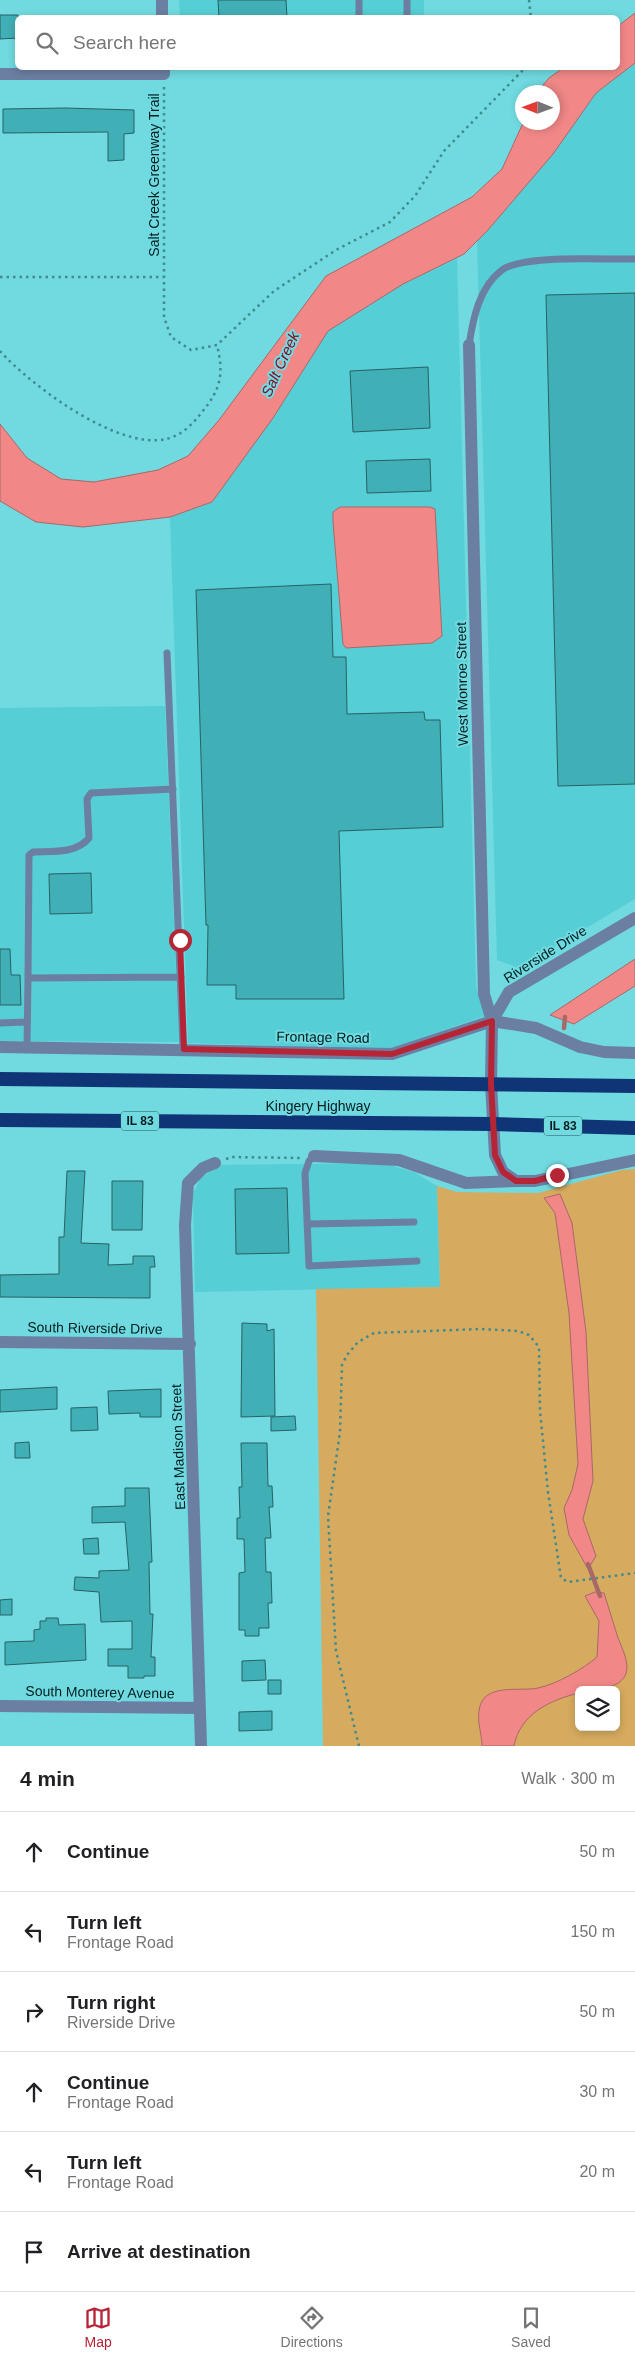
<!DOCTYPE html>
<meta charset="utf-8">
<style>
:root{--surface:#fff;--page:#f6f6f6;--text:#202124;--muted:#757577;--line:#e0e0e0;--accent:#b62536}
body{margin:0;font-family:Helvetica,sans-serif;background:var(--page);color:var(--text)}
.controls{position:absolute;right:15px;bottom:15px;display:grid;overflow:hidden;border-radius:8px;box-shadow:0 2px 8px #0003}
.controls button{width:45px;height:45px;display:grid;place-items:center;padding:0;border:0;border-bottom:1px solid var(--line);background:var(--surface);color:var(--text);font:25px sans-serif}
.compass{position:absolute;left:515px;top:85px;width:45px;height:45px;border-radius:50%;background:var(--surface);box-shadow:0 2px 8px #0003;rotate:271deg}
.stop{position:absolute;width:15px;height:15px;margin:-11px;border:4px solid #b62536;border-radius:50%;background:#fff}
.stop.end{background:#b62536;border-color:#fff;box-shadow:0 1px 5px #0008}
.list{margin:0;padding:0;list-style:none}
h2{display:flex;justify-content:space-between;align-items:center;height:65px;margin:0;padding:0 20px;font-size:21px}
h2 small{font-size:16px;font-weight:400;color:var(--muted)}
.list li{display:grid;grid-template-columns:32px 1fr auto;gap:15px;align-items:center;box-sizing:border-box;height:80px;padding:0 20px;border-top:1px solid var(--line)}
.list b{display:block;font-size:19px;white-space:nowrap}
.list p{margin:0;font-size:16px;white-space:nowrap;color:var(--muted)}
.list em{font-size:16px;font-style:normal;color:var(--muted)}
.icon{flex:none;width:28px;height:28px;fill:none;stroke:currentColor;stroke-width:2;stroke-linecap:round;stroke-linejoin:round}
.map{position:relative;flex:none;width:635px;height:1746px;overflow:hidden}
.search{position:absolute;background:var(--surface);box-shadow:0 2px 8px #0003;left:15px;right:15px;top:15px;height:55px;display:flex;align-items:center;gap:12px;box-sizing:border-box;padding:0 18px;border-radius:8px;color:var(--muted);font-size:19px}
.sheet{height:545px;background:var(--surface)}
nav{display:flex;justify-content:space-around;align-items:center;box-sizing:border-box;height:70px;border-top:1px solid var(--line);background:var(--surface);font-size:14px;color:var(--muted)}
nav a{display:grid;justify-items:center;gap:2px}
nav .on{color:var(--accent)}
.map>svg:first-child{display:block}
.built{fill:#55ced5}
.green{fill:#d6ab5f;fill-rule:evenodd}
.water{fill:#f18787;stroke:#a96868}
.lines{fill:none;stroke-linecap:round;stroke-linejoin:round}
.stream{stroke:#a96868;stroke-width:4.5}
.building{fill:#41afb6;stroke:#286164}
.path{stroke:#418b8f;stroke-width:2.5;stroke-dasharray:2.5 4;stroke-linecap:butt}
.service{stroke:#6b7fa2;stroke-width:7}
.minor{stroke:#6b7fa2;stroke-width:12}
.trunk{stroke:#103576;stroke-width:14}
.route{stroke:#b62536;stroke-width:6}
.labels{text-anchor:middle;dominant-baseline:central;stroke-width:4;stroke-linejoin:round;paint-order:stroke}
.shield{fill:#70dae0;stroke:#22565a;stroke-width:1}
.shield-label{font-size:12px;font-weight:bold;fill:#001e20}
.street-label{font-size:14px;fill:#001e20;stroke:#70dae0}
.water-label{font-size:15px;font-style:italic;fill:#8d0922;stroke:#70dae0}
</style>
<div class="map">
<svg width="635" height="1746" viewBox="0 0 635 1746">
<rect width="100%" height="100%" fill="#70dae0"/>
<path class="built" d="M 179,0 L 424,0 L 424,17 L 180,17 Z
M 635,63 L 635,899 L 519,968 L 497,960 L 477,241 L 553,154 L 596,93 Z
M 457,258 L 476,986 L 485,1016 L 388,1049 L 188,1043 L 170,517 L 212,502 L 273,418 L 328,331 L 403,284 Z
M 165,706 L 179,1042 L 0,1041 L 0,708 Z
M 382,1163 L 414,1172 L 437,1186 L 440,1287 L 195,1292 L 193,1194 L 200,1179 L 219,1165 Z"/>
<path class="green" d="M 635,1169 L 635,1746 L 323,1746 L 316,1289 L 440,1287 L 437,1186 L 457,1192 L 538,1193 L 622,1170 ZM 579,1690 L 616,1690 L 616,1727 L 579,1727 Z"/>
<path class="water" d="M 635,13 L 635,63 L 596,93 L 553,154 L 488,230 L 464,254 L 403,284 L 328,331 L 273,418 L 212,502 L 170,517 L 83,527 L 36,522 L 0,501 L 0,424 L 27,458 L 61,479 L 94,482 L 158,470 L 188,456 L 219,420 L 326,276 L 472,197 L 502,169 L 523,123 L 552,122 L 552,92 L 537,92 L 549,78 L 563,68 L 618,68 L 618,26 Z
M 340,507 L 430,507 L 435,509 L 442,636 L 432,643 L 346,648 L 343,644 L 333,522 L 333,512 Z
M 635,959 L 635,986 L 574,1024 L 550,1015 Z
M 560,1194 L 572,1223 L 586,1332 L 593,1481 L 583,1519 L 596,1556 L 588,1569 L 569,1535 L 564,1508 L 572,1490 L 578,1464 L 569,1313 L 555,1213 L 544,1198 Z
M 595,1592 L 604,1593 C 609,1608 613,1623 618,1638 C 622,1648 627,1658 627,1668 C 626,1690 594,1690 579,1690 L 579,1693 C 550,1700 520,1714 514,1746 L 482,1746 C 482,1735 477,1722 479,1711 C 482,1682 519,1692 538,1688 C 557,1684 583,1669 597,1657 L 599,1621 L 585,1596 Z"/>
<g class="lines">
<path class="stream" d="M 564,1028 L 565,1017
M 588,1564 L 600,1596"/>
</g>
<path class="building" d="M 218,0 L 286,0 L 287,18 L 219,18 Z
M 0,15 L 18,15 L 18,38 L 0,39 Z
M 66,108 L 134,110 L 134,133 L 124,134 L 124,160 L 108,161 L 108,132 L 3,133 L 3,109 Z
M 635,293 L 635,784 L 558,786 L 546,295 Z
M 428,367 L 430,428 L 353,432 L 350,371 Z
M 430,459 L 431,491 L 367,493 L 366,461 Z
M 331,584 L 333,657 L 346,657 L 347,714 L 424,712 L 425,720 L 440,720 L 443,827 L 339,831 L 344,999 L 236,999 L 236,985 L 207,985 L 208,925 L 206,925 L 196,590 Z
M 91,873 L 92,913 L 50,914 L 49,874 Z
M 0,949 L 10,949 L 11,975 L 20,975 L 21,1005 L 0,1005 Z
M 67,1171 L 85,1171 L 81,1243 L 109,1244 L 108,1265 L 133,1264 L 133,1256 L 154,1256 L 155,1267 L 150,1267 L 150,1298 L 0,1297 L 0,1275 L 59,1274 L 59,1237 L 64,1237 Z
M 112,1181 L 143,1181 L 142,1230 L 112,1230 Z
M 287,1188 L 289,1253 L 236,1254 L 235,1189 Z
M 242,1323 L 267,1324 L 267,1331 L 274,1329 L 275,1416 L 241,1417 Z
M 57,1387 L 57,1409 L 0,1412 L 0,1390 Z
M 161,1389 L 161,1417 L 140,1417 L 140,1413 L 109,1414 L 108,1391 Z
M 97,1407 L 98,1430 L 71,1431 L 71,1408 Z
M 295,1416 L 296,1430 L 271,1431 L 271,1417 Z
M 29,1442 L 30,1458 L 15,1458 L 15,1443 Z
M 241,1443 L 267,1443 L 268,1486 L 272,1486 L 273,1507 L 269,1507 L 271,1538 L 265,1538 L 266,1572 L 271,1572 L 272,1603 L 268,1603 L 269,1628 L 259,1628 L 259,1636 L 245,1636 L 245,1630 L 239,1630 L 239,1573 L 245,1572 L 244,1539 L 237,1539 L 237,1518 L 240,1518 L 239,1487 L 242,1487 Z
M 125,1488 L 149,1488 L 152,1562 L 149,1562 L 150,1614 L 153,1614 L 151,1657 L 155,1657 L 155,1676 L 144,1676 L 144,1678 L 128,1678 L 128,1666 L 108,1666 L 108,1649 L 132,1649 L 132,1621 L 101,1622 L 99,1592 L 74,1590 L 75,1577 L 99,1578 L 99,1571 L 129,1570 L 125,1522 L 92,1523 L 92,1507 L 125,1506 Z
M 98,1538 L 99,1554 L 84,1554 L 83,1539 Z
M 12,1599 L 12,1615 L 0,1615 L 0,1600 Z
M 46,1618 L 58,1618 L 59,1625 L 85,1624 L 86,1660 L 5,1665 L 5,1642 L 34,1641 L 34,1630 L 40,1629 L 40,1621 L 46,1621 Z
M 265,1660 L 266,1680 L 242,1681 L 242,1661 Z
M 268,1680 L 281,1680 L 281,1694 L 268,1694 Z
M 272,1711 L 272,1730 L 239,1731 L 239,1712 Z"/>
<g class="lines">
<path class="path" d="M 529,0 L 531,18
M 164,87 L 164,317 L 171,337 L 191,350 L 217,345 L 274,291 L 336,250 L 390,222 L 415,196 L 444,151 L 525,68
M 0,277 L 164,277
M 0,351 C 30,385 130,461 177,435 C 187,430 195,421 202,412 C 221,389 224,374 217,345
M 226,1159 L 232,1157 L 300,1158
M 359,1746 L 336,1651 L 328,1516 L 340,1432 L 342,1365 L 347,1355 L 358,1342 L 374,1333 L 481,1329 L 518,1331 L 529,1335 L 539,1347 L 540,1411 L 548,1492 L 561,1578 L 568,1582 L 635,1573"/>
<path class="service" d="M 359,0 L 359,18
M 407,0 L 407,18
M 469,345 C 473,319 479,287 502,270 C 523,254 606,260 635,259
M 167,653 L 183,1049
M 28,979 L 29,855 L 33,852 C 52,851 76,854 89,838 L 87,799 L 91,793 L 173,789
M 0,1023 L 27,1022
M 27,1048 L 28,978 L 181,977
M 314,1156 L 309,1161 L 305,1173 L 309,1266 L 417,1261
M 307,1224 L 414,1222"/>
<path class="minor" d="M 162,0 L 162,18
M 0,74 L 164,74 L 164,68
M 469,345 L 484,994 L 492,1021
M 635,918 L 509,992 L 492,1021 L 491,1084 L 495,1155 L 503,1172 L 516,1181 L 535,1181 L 635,1160
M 0,1047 L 392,1054 L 492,1021 L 536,1028 L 580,1047 L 604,1052 L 635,1053
M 314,1156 L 399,1160 L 466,1183 L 516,1181
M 0,1342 L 190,1344
M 0,1706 L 200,1708
M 201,1746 L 185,1225 L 188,1183 L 203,1168 L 215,1163"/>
<path class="trunk" d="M 0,1079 L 635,1086
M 0,1120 L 492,1124 L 635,1128"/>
</g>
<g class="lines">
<path class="route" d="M 180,940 L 184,1049 L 392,1054 L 492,1021 L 491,1084 L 495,1155 L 503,1172 L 516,1181 L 535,1181 L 557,1175"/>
</g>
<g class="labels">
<g class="shield">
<rect x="121" y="1111.5" width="38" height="19" rx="4"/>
<rect x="544" y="1116.5" width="38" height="19" rx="4"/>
</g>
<g class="shield-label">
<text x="140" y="1121">IL 83</text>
<text x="563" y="1126">IL 83</text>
</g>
<g class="street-label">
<text transform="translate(154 175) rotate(-90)">Salt Creek Greenway Trail</text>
<text transform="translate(462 684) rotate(-91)">West Monroe Street</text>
<text transform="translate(545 954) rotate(-32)">Riverside Drive</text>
<text transform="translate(323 1037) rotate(1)">Frontage Road</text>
<text x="318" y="1106">Kingery Highway</text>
<text transform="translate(95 1328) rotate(1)">South Riverside Drive</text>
<text transform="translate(178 1447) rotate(-92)">East Madison Street</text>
<text transform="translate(100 1692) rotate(1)">South Monterey Avenue</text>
</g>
<g class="water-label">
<text transform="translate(280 364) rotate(-65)">Salt Creek</text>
</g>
</g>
</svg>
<div class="controls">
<button><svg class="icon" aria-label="layers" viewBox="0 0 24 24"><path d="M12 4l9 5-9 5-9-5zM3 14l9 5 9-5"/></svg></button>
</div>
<svg class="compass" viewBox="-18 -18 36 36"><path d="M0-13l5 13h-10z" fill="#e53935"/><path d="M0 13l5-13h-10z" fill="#757577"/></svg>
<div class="stop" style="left:180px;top:940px"></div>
<div class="stop end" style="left:557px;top:1175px"></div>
<div class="search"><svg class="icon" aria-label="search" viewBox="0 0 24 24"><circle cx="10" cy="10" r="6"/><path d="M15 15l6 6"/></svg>Search here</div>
</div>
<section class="sheet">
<h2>4 min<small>Walk · 300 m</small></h2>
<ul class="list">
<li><svg class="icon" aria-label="ahead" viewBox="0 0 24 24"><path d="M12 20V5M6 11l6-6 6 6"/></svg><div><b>Continue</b></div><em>50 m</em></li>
<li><svg class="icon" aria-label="left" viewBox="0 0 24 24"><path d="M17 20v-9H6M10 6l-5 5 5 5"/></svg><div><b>Turn left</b><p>Frontage Road</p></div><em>150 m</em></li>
<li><svg class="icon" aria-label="right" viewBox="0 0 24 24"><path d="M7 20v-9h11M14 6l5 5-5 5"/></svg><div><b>Turn right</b><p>Riverside Drive</p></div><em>50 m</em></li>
<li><svg class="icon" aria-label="ahead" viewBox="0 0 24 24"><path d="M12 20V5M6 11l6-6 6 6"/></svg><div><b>Continue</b><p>Frontage Road</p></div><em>30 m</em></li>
<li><svg class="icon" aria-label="left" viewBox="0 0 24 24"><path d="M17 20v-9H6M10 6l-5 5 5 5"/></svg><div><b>Turn left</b><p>Frontage Road</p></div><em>20 m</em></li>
<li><svg class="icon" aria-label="arrive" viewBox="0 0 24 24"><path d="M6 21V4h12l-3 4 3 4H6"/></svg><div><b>Arrive at destination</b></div></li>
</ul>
</section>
<nav>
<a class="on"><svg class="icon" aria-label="map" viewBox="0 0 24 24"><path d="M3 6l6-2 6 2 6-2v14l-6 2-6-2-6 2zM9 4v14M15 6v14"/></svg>Map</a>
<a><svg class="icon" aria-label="directions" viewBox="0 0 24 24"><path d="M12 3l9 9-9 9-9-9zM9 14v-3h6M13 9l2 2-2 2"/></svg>Directions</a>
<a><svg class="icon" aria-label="saved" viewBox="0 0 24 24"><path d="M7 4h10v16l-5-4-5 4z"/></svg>Saved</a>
</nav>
